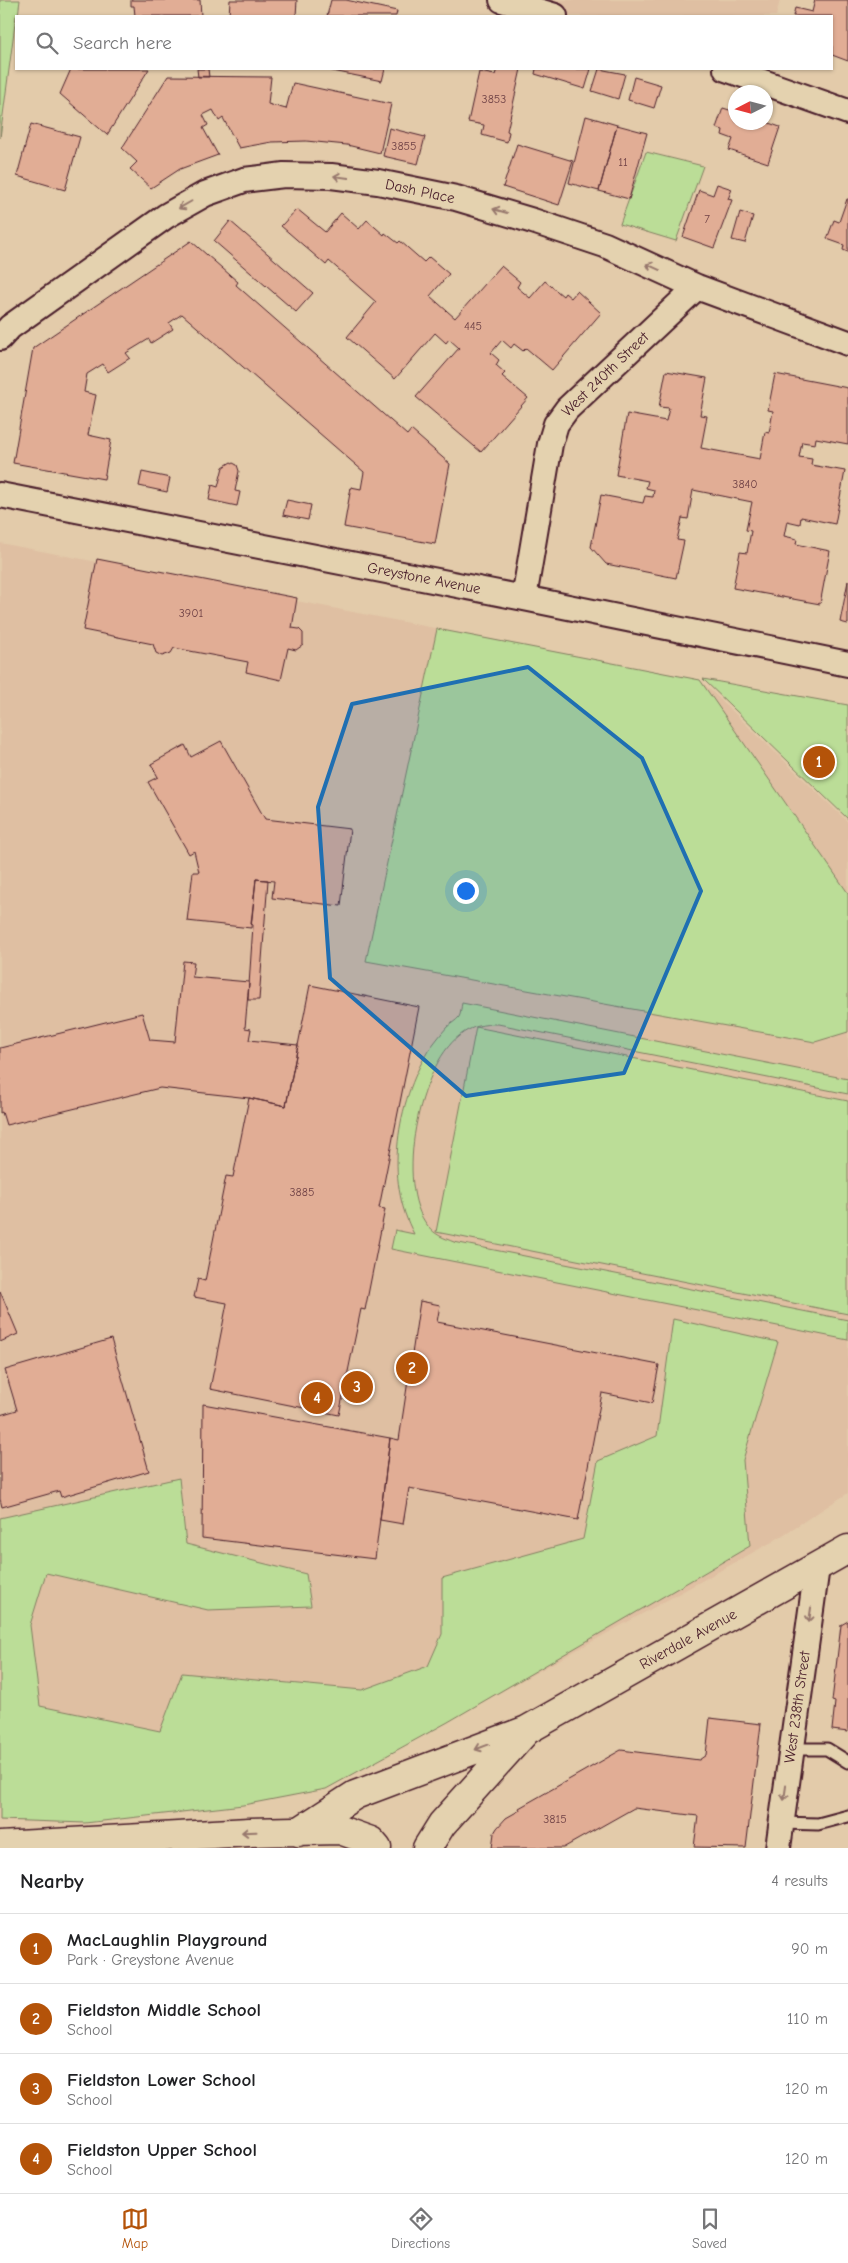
<!DOCTYPE html>
<meta charset="utf-8">
<style>
:root{--surface:#fff;--page:#f6f6f6;--text:#202124;--muted:#757577;--line:#e0e0e0;--accent:#b45309}
body{margin:0;font-family:"Comic Neue",sans-serif;background:var(--page);color:var(--text)}
.compass{position:absolute;left:728px;top:85px;width:45px;height:45px;border-radius:50%;background:var(--surface);box-shadow:0 1px 4px #0004;rotate:264deg}
.you{position:absolute;left:465px;top:890px;width:18px;height:18px;margin:-12px;border:4px solid #fff;border-radius:50%;background:#1a73e8;box-shadow:0 0 0 8px #1a73e833}
.badge{display:grid;place-items:center;width:32px;height:32px;border-radius:50%;background:var(--accent);color:#fff;font-size:16px;font-weight:700}
.pin{position:absolute;translate:-50% -50%;border:2px solid #fff;box-shadow:0 1px 5px #0006}
.list{margin:0;padding:0;list-style:none}
h2{display:flex;justify-content:space-between;align-items:center;height:65px;margin:0;padding:0 20px;font-size:21px}
h2 small{font-size:16px;font-weight:400;color:var(--muted)}
.list li{display:grid;grid-template-columns:32px 1fr auto;gap:15px;align-items:center;box-sizing:border-box;height:70px;padding:0 20px;border-top:1px solid var(--line)}
.list b{display:block;font-size:19px;white-space:nowrap}
.list p{margin:0;font-size:16px;white-space:nowrap;color:var(--muted)}
.list em{font-size:16px;font-style:normal;color:var(--muted)}
.icon{flex:none;width:28px;height:28px;fill:none;stroke:currentColor;stroke-width:2;stroke-linecap:round;stroke-linejoin:round}
.map{position:relative;flex:none;width:848px;height:1848px;overflow:hidden}
.search{position:absolute;background:var(--surface);box-shadow:0 1px 4px #0004;left:15px;right:15px;top:15px;height:55px;display:flex;align-items:center;gap:12px;box-sizing:border-box;padding:0 18px;border-radius:0px;color:var(--muted);font-size:19px}
.sheet{height:345px;background:var(--surface)}
nav{display:flex;justify-content:space-around;align-items:center;box-sizing:border-box;height:70px;border-top:1px solid var(--line);background:var(--surface);font-size:14px;color:var(--muted)}
nav a{display:grid;justify-items:center;gap:2px}
nav .on{color:var(--accent)}
.map>svg:first-child{display:block}
.built{fill:#dfbfa2}
.green{fill:#bbdd97;stroke:#827e61}
.building{fill:#e1ad95;stroke:#4a1f2b}
.lines{fill:none;stroke-linecap:round;stroke-linejoin:round}
.service-casing{stroke:#4a1f2b;stroke-width:15}
.minor-casing{stroke:#4a1f2b;stroke-width:28}
.secondary-casing{stroke:#4a1f2b;stroke-width:31}
.service{stroke:#e4d2af;stroke-width:11}
.minor{stroke:#e4d2af;stroke-width:24}
.secondary{stroke:#e4d2af;stroke-width:28}
.oneway{stroke:#97786d}
.marked{fill:#1f6fb2;fill-opacity:0.2;stroke:#1f6fb2;stroke-width:4;stroke-linejoin:round}
.labels{text-anchor:middle;dominant-baseline:central;stroke-width:5;stroke-linejoin:round;paint-order:stroke}
.number-label{font-size:12px;fill:#704246}
.street-label{font-size:15px;fill:#4a1f2b;stroke:#e4d2af}
</style>
<div class="map">
<svg width="848" height="1848" viewBox="0 0 848 1848">
<rect width="100%" height="100%" fill="#e3cbaa"/>
<filter id="ink" filterUnits="userSpaceOnUse"><feTurbulence type="fractalNoise" baseFrequency=".02" numOctaves="2"/><feDisplacementMap in="SourceGraphic" scale="10" xChannelSelector="R" yChannelSelector="G"/><feConvolveMatrix kernelMatrix="1 2 1 2 8 2 1 2 1" color-interpolation-filters="sRGB"/></filter>
<g filter="url(#ink)">
<path class="built" d="M 502,0 L 780,0 L 776,16 L 555,16 Z
M 0,543 L 700,680 L 848,822 L 848,1493 L 772,1542 L 326,1789 L 243,1805 L 85,1823 L 0,1821 Z"/>
<path class="green" d="M 0,0 L 20,0 L 18,16 L 16,16 L 0,138 Z
M 646,152 L 703,166 L 676,241 L 620,224 Z
M 437,629 L 700,680 L 848,893 L 848,1032 L 815,1042 L 366,961 Z
M 703,679 L 848,705 L 848,819 Z
M 462,1003 L 848,1079 L 848,1094 L 498,1024 C 484,1024 471,1026 459,1036 C 419,1067 394,1185 428,1226 C 435,1235 444,1238 454,1242 L 848,1320 L 848,1340 L 391,1249 L 395,1230 L 414,1234 C 384,1179 397,1103 428,1051 C 434,1043 440,1035 447,1027 C 450,1024 456,1021 459,1017 C 461,1014 461,1007 462,1003 Z
M 476,1027 L 848,1101 L 848,1314 L 436,1232 Z
M 673,1319 L 778,1342 L 743,1460 L 750,1546 L 448,1722 L 326,1789 L 243,1805 L 85,1823 L 0,1820 L 0,1518 L 179,1478 L 186,1544 L 306,1574 L 311,1606 L 208,1610 L 46,1573 L 30,1625 L 40,1706 L 160,1731 L 182,1673 L 362,1690 L 428,1666 L 442,1634 L 442,1578 L 583,1539 L 598,1461 L 657,1436 Z"/>
<path class="building" d="M 131,0 L 200,0 L 201,16 L 135,16 L 134,6 L 131,6 Z
M 230,0 L 297,0 L 296,16 L 229,16 Z
M 331,0 L 346,0 L 397,11 L 396,16 L 327,16 Z
M 815,0 L 848,0 L 848,61 L 832,55 L 832,16 L 793,16 L 795,8 L 812,12 Z
M 71,69 L 149,69 L 107,135 L 60,94 Z
M 197,69 L 208,69 L 209,77 L 198,77 Z
M 323,69 L 385,69 L 382,81 Z
M 497,69 L 521,69 L 507,131 L 509,132 L 507,142 L 482,135 L 484,125 L 468,122 L 479,72 L 495,75 Z
M 536,69 L 591,69 L 585,89 L 535,74 Z
M 599,69 L 625,74 L 618,99 L 592,91 Z
M 168,76 L 271,77 L 268,104 L 286,109 L 293,83 L 391,104 L 380,153 L 347,145 L 306,141 L 272,142 L 239,148 L 223,118 L 219,121 L 213,110 L 203,115 L 208,125 L 203,128 L 218,155 L 180,169 L 151,188 L 130,169 L 137,162 L 122,148 Z
M 634,77 L 661,85 L 654,108 L 628,100 Z
M 723,108 L 736,112 L 736,122 L 766,122 L 780,127 L 768,163 L 729,150 L 733,139 L 722,135 L 723,130 L 716,128 Z
M 586,116 L 617,125 L 599,191 L 569,183 Z
M 31,124 L 80,137 L 65,190 L 17,176 Z
M 617,125 L 647,133 L 629,199 L 599,191 Z
M 389,128 L 425,137 L 418,164 L 383,156 Z
M 517,144 L 573,161 L 559,205 L 503,187 Z
M 717,184 L 732,189 L 728,199 L 732,200 L 714,248 L 683,237 L 699,190 L 713,195 Z
M 847,199 L 848,199 L 848,252 L 843,250 L 844,245 L 827,239 L 834,220 L 839,222 Z
M 297,209 L 325,232 L 341,213 L 359,229 L 367,220 L 384,235 L 385,233 L 398,243 L 400,241 L 424,262 L 429,257 L 449,274 L 430,296 L 455,318 L 501,266 L 520,282 L 517,287 L 530,298 L 545,281 L 563,296 L 565,293 L 571,298 L 577,291 L 601,313 L 552,370 L 526,348 L 523,351 L 514,344 L 511,348 L 502,340 L 491,353 L 499,360 L 496,365 L 505,373 L 502,376 L 528,398 L 481,452 L 416,397 L 459,348 L 449,339 L 446,343 L 435,333 L 395,379 L 347,337 L 376,302 L 329,261 L 326,265 L 281,226 Z
M 740,212 L 753,216 L 745,243 L 732,240 Z
M 230,221 L 313,293 L 296,312 L 214,241 Z
M 191,241 L 238,282 L 236,285 L 407,435 L 411,430 L 450,464 L 435,544 L 344,527 L 351,487 L 361,489 L 364,472 L 182,314 L 169,323 L 173,329 L 151,343 L 149,339 L 126,353 L 130,358 L 108,372 L 103,364 L 87,374 L 84,392 L 96,395 L 88,435 L 111,440 L 104,479 L 13,463 L 33,348 Z
M 666,371 L 707,378 L 700,415 L 707,416 L 701,448 L 760,459 L 765,432 L 769,433 L 773,411 L 768,410 L 775,374 L 848,388 L 848,444 L 816,438 L 815,444 L 802,442 L 799,457 L 812,459 L 811,465 L 845,471 L 835,524 L 801,517 L 800,524 L 787,521 L 784,536 L 797,539 L 796,544 L 830,551 L 820,604 L 733,588 L 740,552 L 747,553 L 751,531 L 746,530 L 752,502 L 693,490 L 688,519 L 682,518 L 677,540 L 684,541 L 676,578 L 606,564 L 591,547 L 601,495 L 643,503 L 645,496 L 653,497 L 654,490 L 646,488 L 648,481 L 616,475 L 627,414 L 666,421 L 669,408 L 659,407 Z
M 231,462 L 237,465 L 239,471 L 235,491 L 240,492 L 237,506 L 209,500 L 212,485 L 218,487 L 223,467 Z
M 142,472 L 170,478 L 167,492 L 139,486 Z
M 287,500 L 311,505 L 308,520 L 283,515 Z
M 97,559 L 297,598 L 292,628 L 299,629 L 303,633 L 303,645 L 296,650 L 288,648 L 281,680 L 246,672 L 248,662 L 174,648 L 171,653 L 162,656 L 156,653 L 153,644 L 83,630 Z
M 848,581 L 848,624 L 840,622 Z
M 221,741 L 265,819 L 350,829 L 341,906 L 272,898 L 274,881 L 256,879 L 251,928 L 187,921 L 193,872 L 199,872 L 194,851 L 189,854 L 148,782 L 158,777 L 151,764 L 185,745 L 191,757 Z
M 256,879 L 268,880 L 259,1000 L 248,1000 L 253,925 L 251,924 Z
M 183,961 L 194,962 L 192,977 L 249,982 L 245,1028 L 251,1029 L 249,1040 L 298,1045 L 286,1106 L 249,1098 L 160,1088 L 6,1125 L 2,1112 L 0,1113 L 0,1048 L 142,1013 L 150,1040 L 175,1042 Z
M 310,985 L 419,1007 L 379,1208 L 385,1209 L 365,1310 L 361,1309 L 339,1415 L 210,1389 L 227,1303 L 194,1297 L 198,1279 L 205,1281 L 226,1176 L 233,1177 L 249,1098 L 286,1106 Z
M 0,1291 L 18,1334 L 0,1342 Z
M 420,1301 L 440,1305 L 437,1322 L 659,1365 L 652,1403 L 602,1393 L 578,1520 L 409,1488 L 403,1524 L 380,1520 L 390,1438 L 399,1440 Z
M 111,1339 L 149,1471 L 61,1497 L 59,1491 L 2,1507 L 0,1499 L 0,1415 L 17,1410 L 5,1370 Z
M 203,1404 L 390,1438 L 375,1559 L 202,1538 Z
M 848,1621 L 848,1732 L 832,1730 L 835,1702 L 832,1701 L 841,1625 Z
M 710,1718 L 761,1724 L 746,1848 L 694,1847 L 698,1816 L 634,1808 L 563,1848 L 492,1848 L 494,1833 L 497,1828 L 506,1818 L 520,1810 L 519,1808 L 621,1750 L 699,1760 L 706,1755 Z"/>
<g class="lines">
<defs>
<path id="service" d="M 792,1749 L 827,1749 L 848,1762
M 781,1823 L 818,1824 L 848,1816"/>
<path id="minor" d="M 502,0 L 555,16
M 726,69 L 848,112
M 0,338 L 10,327 L 166,216 L 205,194 L 244,180 L 284,175 L 331,176 L 378,182 L 456,198 L 533,221 L 605,245 L 697,287 L 848,343
M 0,495 L 524,598 L 848,664
M 524,598 L 550,444 L 556,424 L 567,409 L 697,287
M 778,1848 L 817,1567"/>
<path id="secondary" d="M 298,1832 L 355,1795 L 527,1730 L 848,1549
M 0,1846 L 249,1832 L 340,1830 L 371,1841 L 377,1848
M 427,1848 L 442,1824 L 525,1732"/>
</defs>
<use href="#service" class="service-casing"/>
<use href="#minor" class="minor-casing"/>
<use href="#secondary" class="secondary-casing"/>
<use href="#service" class="service"/>
<use href="#minor" class="minor"/>
<use href="#secondary" class="secondary"/>
</g>
<defs><path id="oneway-shaft" d="M-6 0H5M1.5-3L5.5 0L1.5 3" fill="none" stroke-width="1.6" stroke-linecap="round" stroke-linejoin="round" transform="scale(1.25)"/></defs>
<g class="oneway">
<use href="#oneway-shaft" transform="translate(341 177) rotate(-172)"/>
<use href="#oneway-shaft" transform="translate(185 205) rotate(150)"/>
<use href="#oneway-shaft" transform="translate(500 211) rotate(-164)"/>
<use href="#oneway-shaft" transform="translate(653 267) rotate(-156)"/>
<use href="#oneway-shaft" transform="translate(810 1615) rotate(98)"/>
<use href="#oneway-shaft" transform="translate(482 1747) rotate(159)"/>
<use href="#oneway-shaft" transform="translate(785 1793) rotate(98)"/>
<use href="#oneway-shaft" transform="translate(249 1832) rotate(178)"/>
</g>
</g>
<path class="marked" d="M 528,667 L 642,758 L 701,891 L 624,1073 L 466,1096 L 330,978 L 318,807 L 352,704 Z"/>
<g class="labels">
<g class="number-label">
<text x="494" y="99">3853</text>
<text x="404" y="146">3855</text>
<text x="623" y="162">11</text>
<text x="707" y="219">7</text>
<text x="473" y="326">445</text>
<text x="745" y="484">3840</text>
<text x="191" y="613">3901</text>
<text x="302" y="1192">3885</text>
<text x="555" y="1819">3815</text>
</g>
<g class="street-label">
<text transform="translate(420 191) rotate(12)">Dash Place</text>
<text transform="translate(605 374) rotate(-44)">West 240th Street</text>
<text transform="translate(424 578) rotate(11)">Greystone Avenue</text>
<text transform="translate(688 1639) rotate(-29)">Riverdale Avenue</text>
<text transform="translate(797 1707) rotate(-82)">West 238th Street</text>
</g>
</g>
</svg>
<svg class="compass" viewBox="-18 -18 36 36"><path d="M0-13l5 13h-10z" fill="#e53935"/><path d="M0 13l5-13h-10z" fill="#757577"/></svg>
<div class="you"></div>
<div class="pin badge" style="left:819px;top:762px">1</div>
<div class="pin badge" style="left:412px;top:1368px">2</div>
<div class="pin badge" style="left:357px;top:1387px">3</div>
<div class="pin badge" style="left:317px;top:1398px">4</div>
<div class="search"><svg class="icon" aria-label="search" viewBox="0 0 24 24"><circle cx="10" cy="10" r="6"/><path d="M15 15l6 6"/></svg>Search here</div>
</div>
<section class="sheet">
<h2>Nearby<small>4 results</small></h2>
<ul class="list">
<li><span class="badge">1</span><div><b>MacLaughlin Playground</b><p>Park · Greystone Avenue</p></div><em>90 m</em></li>
<li><span class="badge">2</span><div><b>Fieldston Middle School</b><p>School</p></div><em>110 m</em></li>
<li><span class="badge">3</span><div><b>Fieldston Lower School</b><p>School</p></div><em>120 m</em></li>
<li><span class="badge">4</span><div><b>Fieldston Upper School</b><p>School</p></div><em>120 m</em></li>
</ul>
</section>
<nav>
<a class="on"><svg class="icon" aria-label="map" viewBox="0 0 24 24"><path d="M3 6l6-2 6 2 6-2v14l-6 2-6-2-6 2zM9 4v14M15 6v14"/></svg>Map</a>
<a><svg class="icon" aria-label="directions" viewBox="0 0 24 24"><path d="M12 3l9 9-9 9-9-9zM9 14v-3h6M13 9l2 2-2 2"/></svg>Directions</a>
<a><svg class="icon" aria-label="saved" viewBox="0 0 24 24"><path d="M7 4h10v16l-5-4-5 4z"/></svg>Saved</a>
</nav>
